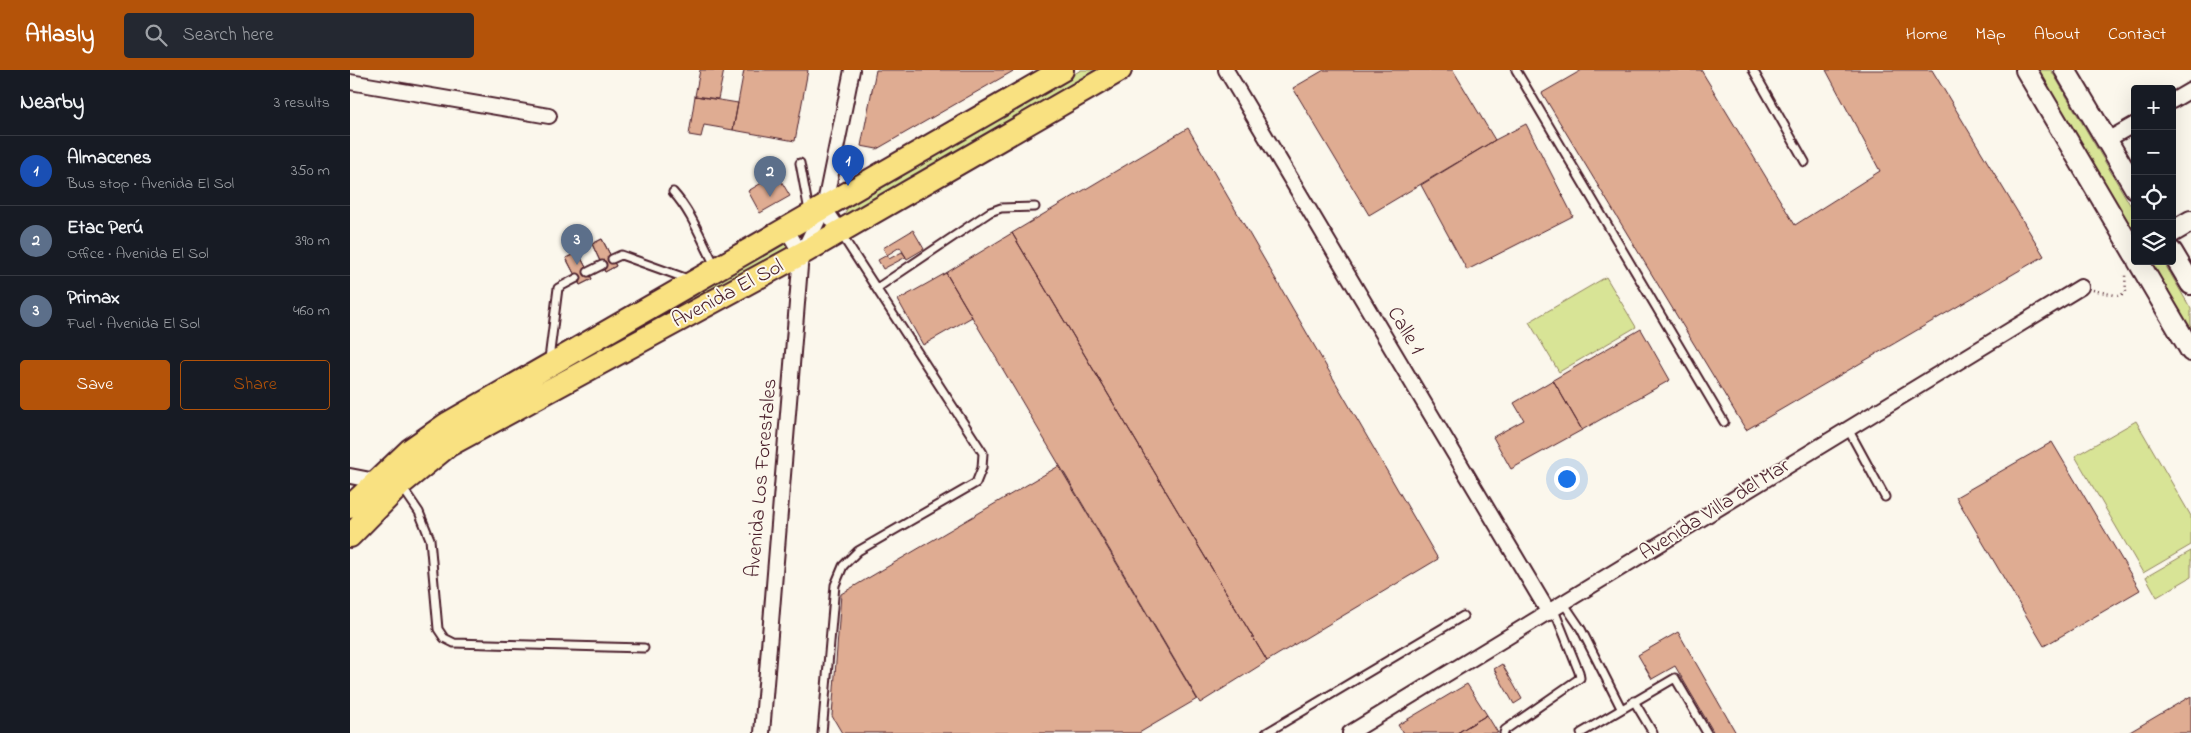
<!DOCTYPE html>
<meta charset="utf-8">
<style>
:root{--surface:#171b24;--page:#242831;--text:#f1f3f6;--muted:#9ea1a6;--line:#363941;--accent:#b45309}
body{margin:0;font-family:"Indie Flower",sans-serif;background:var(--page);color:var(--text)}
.controls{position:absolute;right:15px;top:15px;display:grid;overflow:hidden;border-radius:5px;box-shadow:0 5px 20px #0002}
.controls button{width:45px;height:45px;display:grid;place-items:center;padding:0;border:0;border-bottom:1px solid var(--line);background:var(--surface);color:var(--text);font:25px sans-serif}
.you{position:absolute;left:1216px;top:408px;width:18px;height:18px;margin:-12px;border:4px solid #fff;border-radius:50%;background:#1a73e8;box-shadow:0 0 0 8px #1a73e833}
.badge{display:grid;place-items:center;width:32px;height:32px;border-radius:50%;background:var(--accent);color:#fff;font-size:16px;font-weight:700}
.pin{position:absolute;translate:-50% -41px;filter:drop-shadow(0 1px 2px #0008)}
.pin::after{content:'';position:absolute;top:26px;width:18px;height:15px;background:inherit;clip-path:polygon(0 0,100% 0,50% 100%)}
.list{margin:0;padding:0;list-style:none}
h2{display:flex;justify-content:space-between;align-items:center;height:65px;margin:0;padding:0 20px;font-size:21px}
h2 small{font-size:16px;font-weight:400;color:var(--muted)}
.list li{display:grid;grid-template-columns:32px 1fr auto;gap:15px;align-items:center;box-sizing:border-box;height:70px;padding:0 20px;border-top:1px solid var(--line)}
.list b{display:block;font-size:19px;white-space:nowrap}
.list p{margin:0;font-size:16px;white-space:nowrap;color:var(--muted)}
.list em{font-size:16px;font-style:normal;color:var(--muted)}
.actions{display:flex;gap:10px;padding:15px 20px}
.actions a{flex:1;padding:11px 0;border:1px solid var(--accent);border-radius:5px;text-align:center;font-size:18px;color:var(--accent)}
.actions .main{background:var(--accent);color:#fff}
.icon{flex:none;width:28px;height:28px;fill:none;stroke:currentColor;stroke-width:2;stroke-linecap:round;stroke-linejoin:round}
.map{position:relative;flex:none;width:1841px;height:663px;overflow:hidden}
header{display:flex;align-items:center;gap:30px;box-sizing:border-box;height:70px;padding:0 25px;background:var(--accent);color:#fff}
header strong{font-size:24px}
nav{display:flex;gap:28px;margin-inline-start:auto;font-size:18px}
.search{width:350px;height:45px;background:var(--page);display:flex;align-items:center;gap:12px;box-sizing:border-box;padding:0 18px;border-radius:5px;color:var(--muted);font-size:19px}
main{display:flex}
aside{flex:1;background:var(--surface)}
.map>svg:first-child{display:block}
.green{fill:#d8e496;stroke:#918260}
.building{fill:#dfac92;stroke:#4a1f2b}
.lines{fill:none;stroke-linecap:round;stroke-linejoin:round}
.lane-casing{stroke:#4a1f2b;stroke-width:11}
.street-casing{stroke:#4a1f2b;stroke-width:18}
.secondary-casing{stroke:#4a1f2b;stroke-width:24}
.primary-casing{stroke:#4a1f2b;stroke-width:26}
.path{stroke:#4a1f2b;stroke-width:2.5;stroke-dasharray:1 4;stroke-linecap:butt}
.lane{stroke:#fbf7ec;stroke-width:7}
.street{stroke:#fbf7ec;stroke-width:14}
.secondary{stroke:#fbf7ec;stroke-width:20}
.primary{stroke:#f9e181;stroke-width:22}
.labels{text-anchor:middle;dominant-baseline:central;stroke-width:4;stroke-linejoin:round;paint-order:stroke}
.street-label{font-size:21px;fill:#4a1f2b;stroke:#fbf7ec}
</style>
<header>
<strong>Atlasly</strong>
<div class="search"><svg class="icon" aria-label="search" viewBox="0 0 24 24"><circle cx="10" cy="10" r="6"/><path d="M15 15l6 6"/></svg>Search here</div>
<nav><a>Home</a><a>Map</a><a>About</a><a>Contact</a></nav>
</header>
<main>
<aside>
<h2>Nearby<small>3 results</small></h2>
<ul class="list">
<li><span class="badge" style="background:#1a4fb4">1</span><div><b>Almacenes</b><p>Bus stop · Avenida El Sol</p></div><em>350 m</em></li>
<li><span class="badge" style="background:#5c6f8a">2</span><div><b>Etac Perú</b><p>Office · Avenida El Sol</p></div><em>390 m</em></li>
<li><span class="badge" style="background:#5c6f8a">3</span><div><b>Primax</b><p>Fuel · Avenida El Sol</p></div><em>460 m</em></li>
</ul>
<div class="actions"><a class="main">Save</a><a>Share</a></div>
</aside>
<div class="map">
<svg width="1841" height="663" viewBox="0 0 1841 663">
<rect width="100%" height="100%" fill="#fbf7ec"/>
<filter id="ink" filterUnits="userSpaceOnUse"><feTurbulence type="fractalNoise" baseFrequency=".02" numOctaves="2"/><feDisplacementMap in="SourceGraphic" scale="10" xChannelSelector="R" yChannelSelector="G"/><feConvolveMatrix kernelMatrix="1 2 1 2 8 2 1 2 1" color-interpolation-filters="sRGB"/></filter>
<g filter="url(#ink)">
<path class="green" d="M 731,0 L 751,0 L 497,146 L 495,143 L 498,137 Z
M 1686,0 L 1701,0 L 1785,143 L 1785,169 Z
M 434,173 L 439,178 L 87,369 Z
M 1798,191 L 1813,191 L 1841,239 L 1841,265 Z
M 1256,207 L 1286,257 L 1209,302 L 1179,252 Z
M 1786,351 L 1841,446 L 1841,475 L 1793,503 L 1725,386 Z
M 1841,481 L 1841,507 L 1807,527 L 1796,507 Z"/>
<path class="building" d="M 350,0 L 374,0 L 368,29 L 345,26 Z
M 394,0 L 458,0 L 445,71 L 383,60 Z
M 526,0 L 665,0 L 527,79 L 511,76 Z
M 974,0 L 1103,0 L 1145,70 L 1019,145 L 943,18 Z
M 1232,0 L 1351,0 L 1445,155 L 1530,101 L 1476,0 L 1582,0 L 1694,186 L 1396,360 L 1192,23 Z
M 345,26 L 388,33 L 383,60 L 354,55 L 351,67 L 339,65 Z
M 1176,54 L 1223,146 L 1117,200 L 1071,115 L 1145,70 Z
M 838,58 L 1088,489 L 917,591 L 662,163 Z
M 427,104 L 440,126 L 410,143 L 398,121 Z
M 563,160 L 574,179 L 557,189 L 550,177 L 537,185 L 533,178 Z
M 662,163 L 917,591 L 850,633 L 596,203 Z
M 252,169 L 266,196 L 255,202 L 242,174 Z
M 252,169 L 266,196 L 255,202 L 242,174 Z
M 228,182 L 242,209 L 230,215 L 216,188 Z
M 228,182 L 242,209 L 230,215 L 216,188 Z
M 552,182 L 556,187 L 533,199 L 528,190 L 537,185 L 539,189 Z
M 596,203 L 622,247 L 573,275 L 548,230 Z
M 1291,259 L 1320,310 L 1232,360 L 1203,310 Z
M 1203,310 L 1232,360 L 1161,399 L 1143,367 L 1174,350 L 1164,333 Z
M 1702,372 L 1790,520 L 1694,576 L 1606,427 Z
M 709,396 L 847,629 L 789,663 L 492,663 L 482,646 L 491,524 Z
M 1328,562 L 1386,663 L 1364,663 L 1325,596 L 1302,609 L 1288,585 Z
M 1152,594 L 1172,629 L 1164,634 L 1144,599 Z
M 1117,614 L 1137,645 L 1107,663 L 1053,663 L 1048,655 Z
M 1841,626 L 1841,663 L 1778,663 Z
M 1137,645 L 1148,663 L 1107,663 Z"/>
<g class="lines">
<defs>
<path id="lane" d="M 1166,0 L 1374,352
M 1403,0 L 1455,92
M 450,93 L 459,141
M 323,122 C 343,144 352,172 366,197
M 262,189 L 271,185 L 338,209
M 238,202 L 252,195
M 527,218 L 640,142 L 651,138 L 685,137
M 199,289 L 208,218 L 227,208
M 1498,359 L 1535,427
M 52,417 L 69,442 L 80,469 L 88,559 L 94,568 L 104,573 L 294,578
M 1214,534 L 1231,559 L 1271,638
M 1284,631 L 1303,663
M 472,663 L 485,515 L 493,496 L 508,481 L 626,413 L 632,398 L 633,383 L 491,164
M 916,663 L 1113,546
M 1154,663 L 1155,660 L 1230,608 L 1229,602 L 1204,540
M 1231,663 L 1325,608 L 1357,663"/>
<path id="street" d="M 876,0 L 1199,543
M 0,12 L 199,46
M 1822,31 L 1841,20
M 1757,70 L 1785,54
M 490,161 L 474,138 L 502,0
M 453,181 L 474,138
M 0,406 L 31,412
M 412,663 L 451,184 L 437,160
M 1000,663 L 1731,217"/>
<path id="secondary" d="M 1676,0 L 1785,185
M 1715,0 L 1785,118
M 1822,162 L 1841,151
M 1822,182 L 1841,214
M 1788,191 L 1841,281"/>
<path id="primary" d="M 0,437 L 60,380 L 97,354 L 712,0
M 0,466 L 51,414 L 99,375 L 451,184 L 770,0"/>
</defs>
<use href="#lane" class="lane-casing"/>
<use href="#street" class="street-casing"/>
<use href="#secondary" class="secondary-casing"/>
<use href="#primary" class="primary-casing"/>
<path class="path" d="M 1743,220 L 1769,226 L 1776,222 L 1775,205"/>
<use href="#lane" class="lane"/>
<use href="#street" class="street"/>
<use href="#secondary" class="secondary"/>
<use href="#primary" class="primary"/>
</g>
</g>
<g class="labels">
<g class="street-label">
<text transform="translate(378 224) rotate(-28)">Avenida El Sol</text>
<text transform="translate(1055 261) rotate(59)">Calle 1</text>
<text transform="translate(412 408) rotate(-85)">Avenida Los Forestales</text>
<text transform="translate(1365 440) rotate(-32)">Avenida Villa del Mar</text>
</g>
</g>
</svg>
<div class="controls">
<button>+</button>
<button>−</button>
<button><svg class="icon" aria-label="locate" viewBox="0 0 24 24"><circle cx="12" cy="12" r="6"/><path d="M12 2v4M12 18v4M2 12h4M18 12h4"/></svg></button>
<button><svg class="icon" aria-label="layers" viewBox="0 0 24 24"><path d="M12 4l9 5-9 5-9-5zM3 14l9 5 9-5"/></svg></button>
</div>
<div class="you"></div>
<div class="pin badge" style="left:498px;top:116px;background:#1a4fb4">1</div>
<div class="pin badge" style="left:420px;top:127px;background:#5c6f8a">2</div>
<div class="pin badge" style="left:227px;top:195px;background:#5c6f8a">3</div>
</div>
</main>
